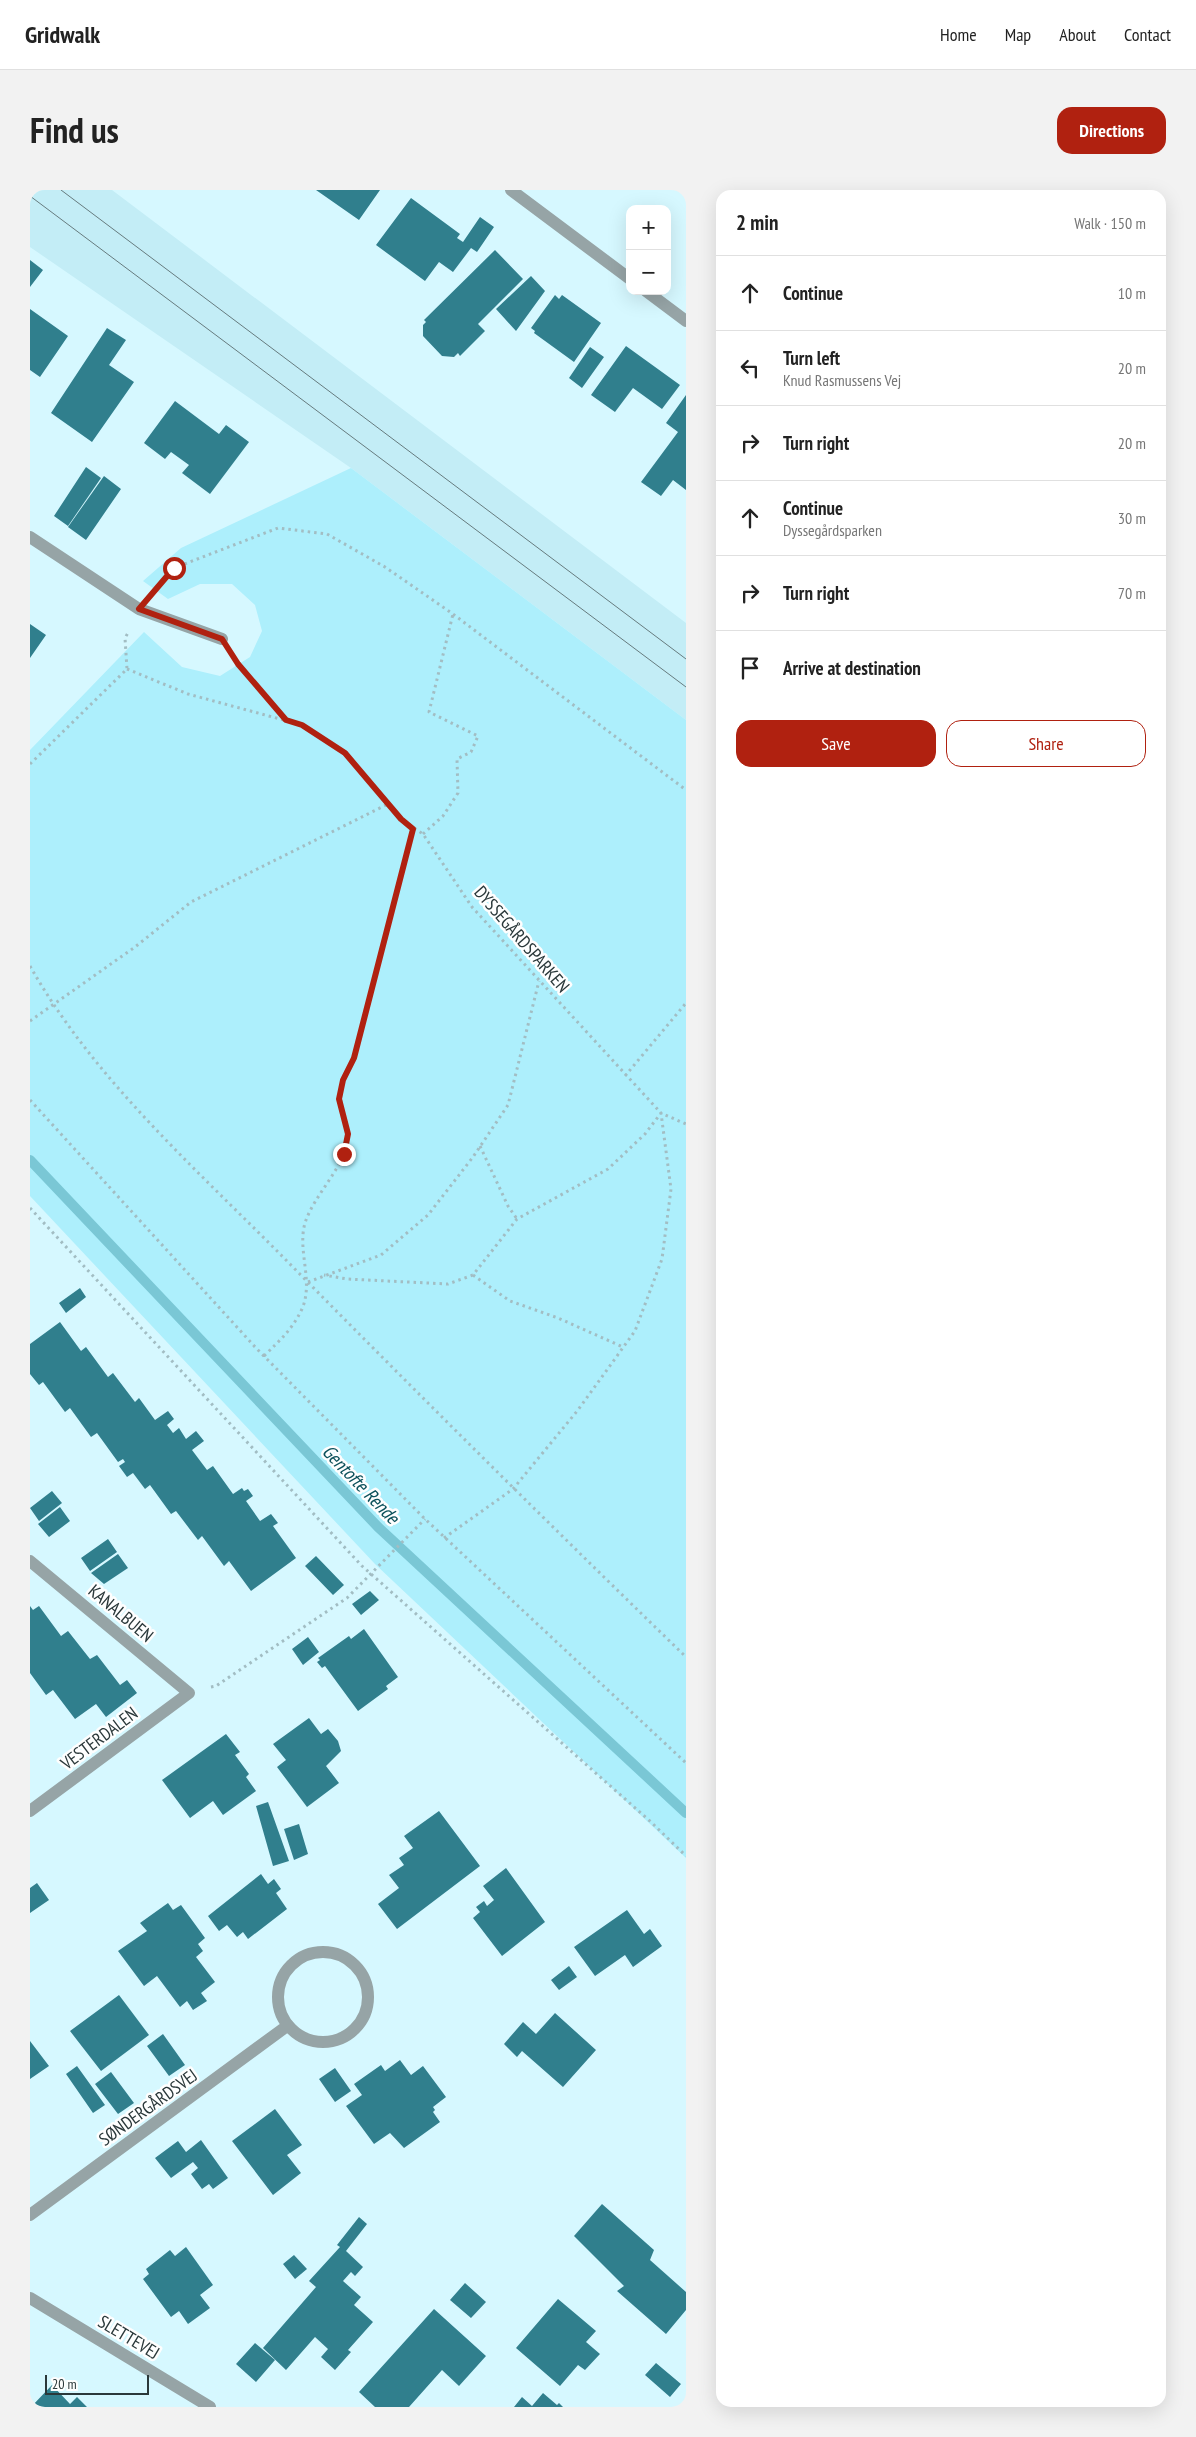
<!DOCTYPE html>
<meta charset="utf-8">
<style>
:root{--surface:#fff;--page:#f2f2f2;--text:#222;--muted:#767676;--line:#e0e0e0;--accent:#b02110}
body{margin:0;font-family:"PT Sans Narrow",sans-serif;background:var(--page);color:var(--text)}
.controls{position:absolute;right:15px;top:15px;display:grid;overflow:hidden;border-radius:10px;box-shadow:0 5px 20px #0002}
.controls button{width:45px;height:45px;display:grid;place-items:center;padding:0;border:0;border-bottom:1px solid var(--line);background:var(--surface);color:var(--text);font:25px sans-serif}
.scale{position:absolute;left:15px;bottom:12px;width:104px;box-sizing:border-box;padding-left:5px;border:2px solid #2a383a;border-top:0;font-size:14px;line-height:18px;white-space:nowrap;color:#2a383a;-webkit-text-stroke:4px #fefefe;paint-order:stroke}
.stop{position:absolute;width:15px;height:15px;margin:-11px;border:4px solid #b02110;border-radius:50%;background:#fff}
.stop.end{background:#b02110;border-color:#fff;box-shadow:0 1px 5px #0008}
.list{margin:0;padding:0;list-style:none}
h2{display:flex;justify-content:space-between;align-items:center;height:65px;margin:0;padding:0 20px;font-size:21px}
h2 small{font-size:16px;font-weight:400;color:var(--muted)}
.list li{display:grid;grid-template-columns:32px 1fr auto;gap:15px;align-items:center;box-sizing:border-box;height:75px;padding:0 20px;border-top:1px solid var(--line)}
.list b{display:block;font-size:19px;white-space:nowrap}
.list p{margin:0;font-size:16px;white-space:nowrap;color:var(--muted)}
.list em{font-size:16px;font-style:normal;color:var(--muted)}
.actions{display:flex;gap:10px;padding:15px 20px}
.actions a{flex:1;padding:11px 0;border:1px solid var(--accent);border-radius:15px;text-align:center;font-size:18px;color:var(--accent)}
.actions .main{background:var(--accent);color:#fff}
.icon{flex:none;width:28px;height:28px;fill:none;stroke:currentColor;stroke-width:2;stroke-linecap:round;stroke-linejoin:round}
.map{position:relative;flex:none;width:656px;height:2217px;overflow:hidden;border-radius:15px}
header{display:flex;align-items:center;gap:30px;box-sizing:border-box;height:70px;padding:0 25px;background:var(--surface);border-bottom:1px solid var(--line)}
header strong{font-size:24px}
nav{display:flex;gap:28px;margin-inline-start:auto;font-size:18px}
.intro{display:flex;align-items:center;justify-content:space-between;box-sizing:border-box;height:120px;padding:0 30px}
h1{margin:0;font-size:35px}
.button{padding:12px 22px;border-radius:15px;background:var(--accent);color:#fff;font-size:18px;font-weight:700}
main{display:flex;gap:30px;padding:0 30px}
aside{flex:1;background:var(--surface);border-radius:15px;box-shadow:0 5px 20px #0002}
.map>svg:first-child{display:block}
.built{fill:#c3edf6}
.green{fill:#adeffc}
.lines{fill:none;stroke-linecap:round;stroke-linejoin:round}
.stream{stroke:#7ac7d5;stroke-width:10}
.building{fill:#307f8d}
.path{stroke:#a2bdc3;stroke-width:3;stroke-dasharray:2.5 4;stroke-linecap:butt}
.minor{stroke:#96a4a6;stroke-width:12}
.tram{stroke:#667b7e;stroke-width:1}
.route{stroke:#b02110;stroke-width:6}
.labels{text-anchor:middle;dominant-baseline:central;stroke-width:5;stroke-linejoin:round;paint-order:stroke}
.street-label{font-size:18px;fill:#2a383a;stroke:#fefefe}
.water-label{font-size:19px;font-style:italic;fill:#0c515b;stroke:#fefefe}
</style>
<header>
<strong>Gridwalk</strong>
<nav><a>Home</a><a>Map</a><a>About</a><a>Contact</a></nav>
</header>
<div class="intro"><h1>Find us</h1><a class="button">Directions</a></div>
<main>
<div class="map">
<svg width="656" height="2217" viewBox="0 0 656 2217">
<rect width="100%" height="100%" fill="#d6f8ff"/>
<path class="built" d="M 0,0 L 82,0 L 656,433 L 656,530 L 321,278 L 0,57 Z"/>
<path class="green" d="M 321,278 L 656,530 L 656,1668 L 345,1374 L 0,1006 L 0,560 L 114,442 L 152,477 L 190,486 L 220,467 L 232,441 L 225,415 L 202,394 L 170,394 L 138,409 L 113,391 L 151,358 Z"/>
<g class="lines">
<path class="stream" d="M 0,970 L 348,1337 L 656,1623"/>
</g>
<path class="building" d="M 286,0 L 350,0 L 329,30 Z
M 381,8 L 430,44 L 427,48 L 433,52 L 450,27 L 464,37 L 447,62 L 441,58 L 423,82 L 409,72 L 395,91 L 346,55 Z
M 465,60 L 493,89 L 448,134 L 455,141 L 430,166 L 428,163 L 424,167 L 412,166 L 393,146 L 393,135 L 396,132 L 394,130 Z
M 0,70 L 13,80 L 0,97 Z
M 501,86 L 515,101 L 486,141 L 466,119 Z
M 525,105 L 529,109 L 532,105 L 571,133 L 544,172 L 504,143 L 505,141 L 501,138 Z
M 0,119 L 38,146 L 10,187 L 0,180 Z
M 77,138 L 96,150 L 79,175 L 104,192 L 62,252 L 21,223 Z
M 596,156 L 650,195 L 632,219 L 603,198 L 585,222 L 561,205 Z
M 560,157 L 574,167 L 552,198 L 539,188 Z
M 656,205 L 656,300 L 643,290 L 631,306 L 611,292 L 648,242 L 636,233 Z
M 145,211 L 189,244 L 196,235 L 219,252 L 180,304 L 152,283 L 159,275 L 141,262 L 135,269 L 114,253 Z
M 56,277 L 71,288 L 38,336 L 24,326 Z
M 74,286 L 91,299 L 56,350 L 38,337 Z
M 0,434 L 16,445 L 0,468 Z
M 50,1098 L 56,1107 L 36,1123 L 29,1113 Z
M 30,1132 L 51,1161 L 56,1157 L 78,1187 L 83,1183 L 105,1212 L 109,1208 L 125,1230 L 138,1221 L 144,1229 L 137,1235 L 143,1243 L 149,1238 L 156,1249 L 166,1241 L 174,1251 L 162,1260 L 177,1280 L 183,1276 L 203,1304 L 212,1298 L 214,1301 L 218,1299 L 223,1306 L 216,1311 L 230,1331 L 241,1324 L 248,1333 L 243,1336 L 266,1368 L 221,1401 L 199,1371 L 194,1376 L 172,1346 L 168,1350 L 146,1321 L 141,1324 L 120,1295 L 115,1299 L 103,1283 L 97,1287 L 89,1276 L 95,1272 L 93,1269 L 88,1272 L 67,1243 L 61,1247 L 40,1218 L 35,1222 L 13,1192 L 9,1195 L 0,1184 L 0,1154 Z
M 22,1301 L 32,1313 L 9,1331 L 0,1318 Z
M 30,1317 L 40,1331 L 19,1347 L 8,1334 Z
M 78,1349 L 87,1362 L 60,1381 L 51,1368 Z
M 88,1364 L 98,1378 L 74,1394 L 61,1383 Z
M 286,1366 L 314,1395 L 303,1405 L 275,1376 Z
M 340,1401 L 349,1410 L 331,1425 L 322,1414 Z
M 0,1416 L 3,1420 L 9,1416 L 31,1446 L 38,1441 L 60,1469 L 67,1465 L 90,1495 L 97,1490 L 107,1503 L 76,1527 L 66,1514 L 45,1529 L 23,1500 L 16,1505 L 0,1483 Z
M 334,1439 L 368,1487 L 356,1496 L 358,1499 L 328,1521 L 295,1476 L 292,1478 L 287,1472 L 290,1470 L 288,1468 L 319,1446 L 321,1449 Z
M 278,1447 L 289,1462 L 273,1475 L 262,1459 Z
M 279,1528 L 291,1544 L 298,1539 L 308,1551 L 311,1561 L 296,1576 L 309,1593 L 277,1617 L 247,1577 L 256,1570 L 243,1554 Z
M 196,1544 L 210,1562 L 205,1565 L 219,1584 L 216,1587 L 226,1601 L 193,1625 L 183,1611 L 160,1628 L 132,1590 Z
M 238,1612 L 259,1671 L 243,1676 L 226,1616 Z
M 409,1621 L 450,1676 L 367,1739 L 348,1714 L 369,1698 L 359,1685 L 374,1675 L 369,1668 L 383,1658 L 374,1646 Z
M 269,1634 L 278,1664 L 264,1670 L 254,1639 Z
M 476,1678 L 515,1732 L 472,1766 L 443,1728 L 450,1722 L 446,1717 L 454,1711 L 457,1716 L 464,1710 L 453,1696 Z
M 231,1684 L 238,1694 L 244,1689 L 251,1699 L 246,1703 L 257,1719 L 218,1749 L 213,1742 L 207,1747 L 197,1735 L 189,1741 L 178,1726 Z
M 7,1693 L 19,1710 L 0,1723 L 0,1698 Z
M 138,1713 L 143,1720 L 151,1715 L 175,1748 L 168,1754 L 173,1761 L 166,1767 L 185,1792 L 171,1803 L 177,1811 L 163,1820 L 157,1811 L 150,1817 L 127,1786 L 114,1796 L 88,1761 L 117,1741 L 110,1733 Z
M 597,1720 L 614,1744 L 620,1739 L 632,1756 L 603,1777 L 595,1765 L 565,1786 L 544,1757 Z
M 539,1776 L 547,1787 L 529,1800 L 521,1790 Z
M 89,1805 L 119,1845 L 71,1881 L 40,1841 Z
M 525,1823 L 566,1860 L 533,1897 L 492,1861 L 487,1867 L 474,1854 L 493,1832 L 506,1844 Z
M 133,1844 L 155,1875 L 139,1886 L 117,1856 Z
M 0,1851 L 19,1876 L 0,1889 Z
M 370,1870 L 381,1885 L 393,1876 L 416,1907 L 403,1917 L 405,1920 L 403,1922 L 410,1932 L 374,1958 L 360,1943 L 344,1954 L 316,1916 L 332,1905 L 324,1894 L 351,1875 L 355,1881 Z
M 47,1876 L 75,1915 L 63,1923 L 36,1884 Z
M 305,1878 L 321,1901 L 305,1912 L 289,1889 Z
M 81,1882 L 104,1913 L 88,1924 L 65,1894 Z
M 245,1919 L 272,1955 L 257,1965 L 271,1983 L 243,2005 L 202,1951 Z
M 171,1950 L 198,1988 L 183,1999 L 179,1994 L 172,1999 L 161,1984 L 168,1978 L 163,1972 L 141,1988 L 125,1968 L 148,1951 L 156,1962 Z
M 572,2014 L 624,2060 L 620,2070 L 656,2102 L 656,2120 L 636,2144 L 587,2101 L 594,2096 L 544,2046 Z
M 329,2027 L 337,2034 L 316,2061 L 333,2077 L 325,2086 L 321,2082 L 313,2091 L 331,2107 L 324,2115 L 343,2132 L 318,2160 L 321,2162 L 305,2180 L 291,2167 L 298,2159 L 285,2147 L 256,2180 L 233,2158 L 286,2097 L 279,2091 L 310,2057 L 307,2055 Z
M 156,2057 L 183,2095 L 170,2105 L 180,2118 L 158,2134 L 149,2121 L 141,2127 L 113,2089 L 119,2084 L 116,2079 L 140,2060 L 145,2066 Z
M 264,2065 L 277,2079 L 265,2089 L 253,2074 Z
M 435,2093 L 456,2112 L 441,2128 L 420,2110 Z
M 528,2109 L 566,2141 L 556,2152 L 570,2164 L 555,2180 L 548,2175 L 530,2196 L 486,2158 Z
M 404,2119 L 456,2166 L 429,2196 L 412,2180 L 379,2217 L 345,2217 L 329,2202 Z
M 225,2153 L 245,2170 L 226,2192 L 206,2174 Z
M 626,2173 L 651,2194 L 640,2207 L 615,2185 Z
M 22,2195 L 40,2214 L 47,2207 L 57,2217 L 1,2217 Z
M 513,2203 L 527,2215 L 529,2213 L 533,2217 L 484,2217 L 492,2207 L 502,2216 Z"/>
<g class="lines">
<path class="path" d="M 126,399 L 144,378 L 248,338 L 297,344 L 355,377 L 423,424 L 656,600
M 205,469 L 255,530
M 97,479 L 158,504 L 272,535 L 315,563 L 371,629 L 393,644 L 442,717 L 631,923 L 615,944 L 578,979 L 487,1029 L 443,1085 L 418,1094 L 317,1089 L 294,1085
M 0,574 L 97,479 L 95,448 L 99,441
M 393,644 L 413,626 L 428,603 L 427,569 L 441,562 L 448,546 L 399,522 L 423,424
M 0,776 C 64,889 164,977 254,1068 C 387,1203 521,1336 656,1467
M 0,831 L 105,757 L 161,712 L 358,614
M 595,886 L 656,813
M 0,910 L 226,1158 L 395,1329 L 656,1573
M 450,956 L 478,1016 L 487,1029
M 0,1018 L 332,1376 L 621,1632 L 656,1666
M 443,1085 L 480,1111 L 528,1128 L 593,1157
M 278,1092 L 351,1065 L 398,1025 L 443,967 L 478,915 L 509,791
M 234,1166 C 250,1150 262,1140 272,1119 C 284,1091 267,1061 275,1033 C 284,1004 319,973 318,944 C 318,937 314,929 313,922 C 307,901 314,887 324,869 L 383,639
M 414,1348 L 483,1299 L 548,1220 L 605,1141 L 632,1069 L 641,999 L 631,923 L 656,934
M 181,1497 L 186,1496 L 317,1408 L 395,1329"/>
<path class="minor" d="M 481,0 L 600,89
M 616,101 L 656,131
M 0,347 L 109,419 L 192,449
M 0,1371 L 159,1503 L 0,1621
M248 1807a45 45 0 1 1 90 0a45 45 0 1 1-90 0Z
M 0,2025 L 257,1836
M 0,2108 L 180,2217"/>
<path class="tram" d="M 31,0 L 656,469
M 0,6 L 656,497"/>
</g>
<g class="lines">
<path class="route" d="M 144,378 L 109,419 L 192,449 L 208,474 L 256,530 L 272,535 L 315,563 L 371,629 L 383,639 L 324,868 L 313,890 L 309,909 L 318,944 L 314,964"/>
</g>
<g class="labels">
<g class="street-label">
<text transform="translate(492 749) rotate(49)">DYSSEGÅRDSPARKEN</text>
<text transform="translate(91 1423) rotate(40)">KANALBUEN</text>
<text transform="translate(69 1548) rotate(-37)">VESTERDALEN</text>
<text transform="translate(118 1917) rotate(-36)">SØNDERGÅRDSVEJ</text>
<text transform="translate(99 2147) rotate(31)">SLETTEVEJ</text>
</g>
<g class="water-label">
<text transform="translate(331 1294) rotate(46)">Gentofte Rende</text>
</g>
</g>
</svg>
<div class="controls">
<button>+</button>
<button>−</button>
</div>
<div class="scale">20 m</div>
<div class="stop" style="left:144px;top:378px"></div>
<div class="stop end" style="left:314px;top:964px"></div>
</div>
<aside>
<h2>2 min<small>Walk · 150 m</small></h2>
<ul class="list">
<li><svg class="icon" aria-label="ahead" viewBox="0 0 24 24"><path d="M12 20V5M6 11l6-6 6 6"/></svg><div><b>Continue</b></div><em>10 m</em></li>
<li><svg class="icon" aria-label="left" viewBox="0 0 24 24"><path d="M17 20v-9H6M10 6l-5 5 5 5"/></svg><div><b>Turn left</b><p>Knud Rasmussens Vej</p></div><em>20 m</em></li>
<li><svg class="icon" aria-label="right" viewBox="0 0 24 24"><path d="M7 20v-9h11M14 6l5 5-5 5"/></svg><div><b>Turn right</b></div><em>20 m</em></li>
<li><svg class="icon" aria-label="ahead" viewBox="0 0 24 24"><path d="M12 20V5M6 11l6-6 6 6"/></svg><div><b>Continue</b><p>Dyssegårdsparken</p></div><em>30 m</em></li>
<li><svg class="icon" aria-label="right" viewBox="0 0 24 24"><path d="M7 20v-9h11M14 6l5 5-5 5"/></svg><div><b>Turn right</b></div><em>70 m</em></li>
<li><svg class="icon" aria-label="arrive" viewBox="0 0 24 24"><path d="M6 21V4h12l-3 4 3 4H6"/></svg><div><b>Arrive at destination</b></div></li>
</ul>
<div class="actions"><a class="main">Save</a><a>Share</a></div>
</aside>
</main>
